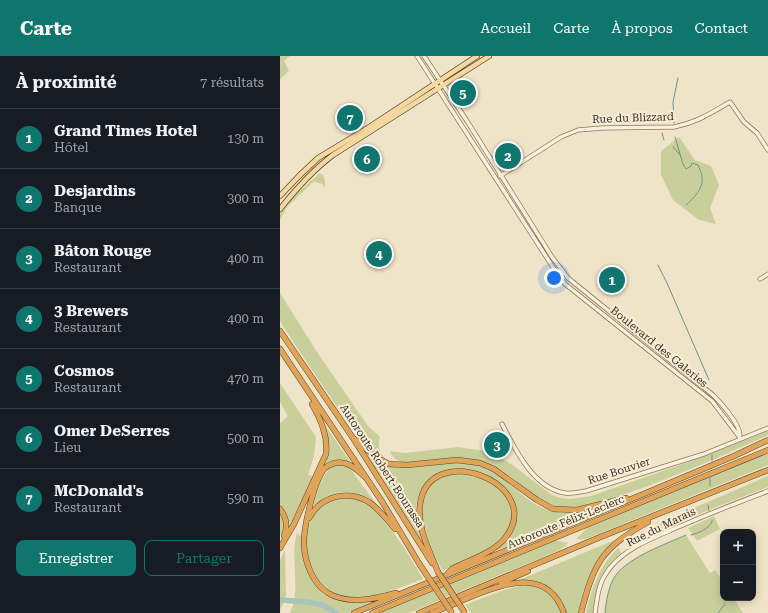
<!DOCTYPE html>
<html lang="fr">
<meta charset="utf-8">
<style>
:root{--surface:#171b24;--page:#20242c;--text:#f1f3f6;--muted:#9ea1a6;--line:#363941;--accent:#0f766e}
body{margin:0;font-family:"Roboto Serif",serif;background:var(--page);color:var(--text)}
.controls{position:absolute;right:12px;bottom:12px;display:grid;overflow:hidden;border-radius:8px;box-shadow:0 2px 10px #0003}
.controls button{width:36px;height:36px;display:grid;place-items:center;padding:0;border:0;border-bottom:1px solid var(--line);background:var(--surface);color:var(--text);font:20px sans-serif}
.you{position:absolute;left:274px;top:222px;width:14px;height:14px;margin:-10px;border:3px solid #fff;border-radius:50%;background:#1a73e8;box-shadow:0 0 0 6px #1a73e833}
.badge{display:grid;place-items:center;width:26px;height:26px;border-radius:50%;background:var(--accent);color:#fff;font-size:13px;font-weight:700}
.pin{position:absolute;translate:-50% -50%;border:2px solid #fff;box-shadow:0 1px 4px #0006}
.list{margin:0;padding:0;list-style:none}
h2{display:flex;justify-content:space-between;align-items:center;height:52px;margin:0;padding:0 16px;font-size:17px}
h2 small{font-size:13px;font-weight:400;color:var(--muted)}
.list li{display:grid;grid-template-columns:26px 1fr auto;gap:12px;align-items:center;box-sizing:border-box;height:60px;padding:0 16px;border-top:1px solid var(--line)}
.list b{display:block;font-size:15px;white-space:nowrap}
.list p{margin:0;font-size:13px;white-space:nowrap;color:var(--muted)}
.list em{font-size:13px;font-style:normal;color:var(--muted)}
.actions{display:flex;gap:8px;padding:12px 16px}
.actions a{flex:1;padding:9px 0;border:1px solid var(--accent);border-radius:8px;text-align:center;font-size:14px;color:var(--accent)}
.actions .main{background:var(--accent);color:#fff}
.map{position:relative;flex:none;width:488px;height:557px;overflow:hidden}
header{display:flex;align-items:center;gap:24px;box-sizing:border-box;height:56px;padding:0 20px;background:var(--accent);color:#fff}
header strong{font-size:19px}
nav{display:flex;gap:22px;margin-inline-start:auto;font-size:14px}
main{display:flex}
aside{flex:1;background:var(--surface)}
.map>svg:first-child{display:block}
.green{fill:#c9cf9b}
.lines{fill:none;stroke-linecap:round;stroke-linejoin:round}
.stream{stroke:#6f938a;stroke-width:1}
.river{stroke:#a9c4bc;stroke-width:5.5}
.minor-casing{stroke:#8d765c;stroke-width:5}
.major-casing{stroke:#5b4430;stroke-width:6}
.highway-casing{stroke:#5b4430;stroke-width:6}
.minor{stroke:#faf1dc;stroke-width:3.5}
.major{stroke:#f3d9a0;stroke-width:4.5}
.highway{stroke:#e0a458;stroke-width:5}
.highway-bridge-casing{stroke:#5b4430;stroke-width:6;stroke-linecap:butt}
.highway-bridge{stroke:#e0a458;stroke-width:5}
.labels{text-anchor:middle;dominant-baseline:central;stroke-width:4;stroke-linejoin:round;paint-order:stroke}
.street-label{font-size:11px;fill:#3d2e20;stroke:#f7eed8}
</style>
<header>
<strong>Carte</strong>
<nav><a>Accueil</a><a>Carte</a><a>À propos</a><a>Contact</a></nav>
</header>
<main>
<aside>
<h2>À proximité<small>7 résultats</small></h2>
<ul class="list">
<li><span class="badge">1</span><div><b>Grand Times Hotel</b><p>Hôtel</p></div><em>130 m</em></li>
<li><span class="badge">2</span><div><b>Desjardins</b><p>Banque</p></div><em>300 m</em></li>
<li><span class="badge">3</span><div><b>Bâton Rouge</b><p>Restaurant</p></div><em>400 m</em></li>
<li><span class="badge">4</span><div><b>3 Brewers</b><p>Restaurant</p></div><em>400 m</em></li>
<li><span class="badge">5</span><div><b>Cosmos</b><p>Restaurant</p></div><em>470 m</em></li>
<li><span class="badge">6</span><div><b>Omer DeSerres</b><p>Lieu</p></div><em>500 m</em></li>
<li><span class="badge">7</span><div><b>McDonald's</b><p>Restaurant</p></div><em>590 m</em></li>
</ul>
<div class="actions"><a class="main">Enregistrer</a><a>Partager</a></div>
</aside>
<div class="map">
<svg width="488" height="557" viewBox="0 0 488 557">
<rect width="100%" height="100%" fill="#f0e4c8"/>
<path class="green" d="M 0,0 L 10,0 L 4,5 L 9,15 L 0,23 Z
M 399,81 L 415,104 L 431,110 L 439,129 L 430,152 L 436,168 L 419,164 L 393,144 L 381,119 L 381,95 Z
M 40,117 C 45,119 45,125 45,131 L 43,130 L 43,128 L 35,126 L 32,127 L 7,151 L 0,164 L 0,156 L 13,141 Z
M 0,237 L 37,296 L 88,370 L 100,381 C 97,390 100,396 105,403 C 80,386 66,364 49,339 C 33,316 18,293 3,270 L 0,265 Z
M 0,327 L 36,381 L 34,400 L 28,419 L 34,420 L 12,465 L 0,479 L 0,367 L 8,360 L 0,346 Z
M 45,371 L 46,371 L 49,375 L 72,408 C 63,403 54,403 45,409 C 51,394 49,386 45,371 Z
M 488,375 L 488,379 C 445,399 401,418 357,434 C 340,440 322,447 305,450 C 295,452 284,453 275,450 C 256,446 237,423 220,413 C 187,394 160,406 125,407 C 118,405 112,402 110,395 L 125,397 L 178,391 L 205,395 L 230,407 L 272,439 L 281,442 L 291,443 L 311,440 L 417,403 Z
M 84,397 C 87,399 90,402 93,404 C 120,420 153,405 181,405 C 223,406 239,450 276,456 C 296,459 314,453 333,448 L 208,498 C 215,493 223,488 229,481 C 233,475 235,467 235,461 C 236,410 149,392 137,447 C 134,461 143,477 145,491 Z
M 488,397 L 488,409 L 306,483 L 296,483 L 308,471 Z
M 56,409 L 62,409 L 70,412 L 99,452 C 88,440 70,432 53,438 C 45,441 39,447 33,452 C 37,438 41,415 56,409 Z
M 173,417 C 192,419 208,421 221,435 C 226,442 230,445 231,454 C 232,461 231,471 227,477 C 216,493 180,506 163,515 C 149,490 126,442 159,422 C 163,419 169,418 173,417 Z
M 488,420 L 488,431 L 431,453 L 374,478 L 383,470 L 377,469 L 381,466 Z
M 59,442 C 67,442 75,441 83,445 C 102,455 132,503 143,523 C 118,532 89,546 61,539 C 26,531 14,471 42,449 C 46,446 54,444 59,442 Z
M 434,460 L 440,473 L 417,485 L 408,472 Z
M 17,477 L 22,481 L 23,500 L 29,519 L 44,539 L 71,546 L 100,544 L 68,557 L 10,557 C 22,533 9,501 17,477 Z
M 406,479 L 430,517 L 435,514 L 443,526 L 443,542 L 453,542 L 463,557 L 325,557 C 326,545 329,528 336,519 C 349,501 386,488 406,479 Z
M 337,483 C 314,503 305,529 298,557 L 285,557 C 275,533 266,523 239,524 Z
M 274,484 L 288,487 L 280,494 L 129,557 L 99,557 Z
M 338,492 L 340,493 L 339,494 L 342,498 C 318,517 317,528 313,557 L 306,557 C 312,532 319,510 338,492 Z
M 5,494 L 6,541 L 0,555 L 0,504 Z
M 249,529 C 271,535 272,537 282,557 L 191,557 L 185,549 C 206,541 227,531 249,529 Z"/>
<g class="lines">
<path class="stream" d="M 383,58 L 393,64
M 394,67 L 393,46 L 398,22
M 382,77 L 384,84
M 395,81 L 403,108 L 406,113 L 411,110 L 412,107 L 418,109 C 419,112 422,117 422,121 C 424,132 414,142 406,149
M 393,91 L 401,100
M 378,209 L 387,227 L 429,324
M 432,405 L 432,399
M 430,430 L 430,422
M 428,449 L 429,455
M 411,479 C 419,477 428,473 432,466 L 432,464
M 325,557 C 326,545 329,528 336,519 C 349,501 386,488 406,479
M 438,557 L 445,548"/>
<path class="river" d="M 0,544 L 28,546 L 42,549 L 56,557"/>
<defs>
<path id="minor" d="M 137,0 L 276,216 L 285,228 L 432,345 L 461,383
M 144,0 L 187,65 L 272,201 L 288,222 L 433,339 C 442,348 459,367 460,379
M 220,120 L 281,81 L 298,74 L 322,72 L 394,71 C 416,67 431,57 450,46 L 464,66 L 477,77 L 488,94
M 480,223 L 488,218
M 222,368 C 235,393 253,432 285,437 C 292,438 299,436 306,435 L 424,398 L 488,372
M 315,557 C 317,544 318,530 325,519 C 341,492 376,481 403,469 C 431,457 459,446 488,435"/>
<path id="major" d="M 0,140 L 19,120 L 38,102 L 91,70 L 197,0
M 0,153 C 16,133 33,114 53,99 L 209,0"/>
<path id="highway" d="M 0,275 L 73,382 L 152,507
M 0,293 L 103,447 L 140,509
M 73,382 L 79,386 L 95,401 L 109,408 L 127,409 L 177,404 L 200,407 L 214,413 L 257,444 L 273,453 L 297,454 L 346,442
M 86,422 C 77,414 68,404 55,407 C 51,408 47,410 44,413 C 34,426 23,473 24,489 C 25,506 32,527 48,537 C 68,549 95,543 116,537
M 0,453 C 7,462 8,470 4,480
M 29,462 C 41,440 67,433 89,446 C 99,453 107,463 115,473
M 0,492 L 14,468 L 46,398 C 48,380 41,364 32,348
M 158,516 C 150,495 137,473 140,449 C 148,382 266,427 226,481 C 214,497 189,504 172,513 L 168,517
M 221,527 L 248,515
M 74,557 L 366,437 L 454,400 L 488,384
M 92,557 L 488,394
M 139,557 L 318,482 L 488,414
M 152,557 C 167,551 181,545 195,539 C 229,526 268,513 284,557
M 301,557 C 314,506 322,492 368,466"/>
</defs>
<use href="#minor" class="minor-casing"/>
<use href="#major" class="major-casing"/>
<use href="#highway" class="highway-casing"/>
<use href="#minor" class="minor"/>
<use href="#major" class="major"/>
<use href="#highway" class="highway"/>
<defs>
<path id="highway-bridge" d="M 140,509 L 172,557
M 158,516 L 185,557"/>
</defs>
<use href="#highway-bridge" class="highway-bridge-casing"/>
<use href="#highway-bridge" class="highway-bridge"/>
</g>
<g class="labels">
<g class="street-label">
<text transform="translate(353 62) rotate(-2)">Rue du Blizzard</text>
<text transform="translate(379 291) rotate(39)">Boulevard des Galeries</text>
<text transform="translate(102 410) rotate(57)">Autoroute Robert-Bourassa</text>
<text transform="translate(339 415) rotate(-18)">Rue Bouvier</text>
<text transform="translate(286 466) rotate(-22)">Autoroute Félix-Leclerc</text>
<text transform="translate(381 471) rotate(-26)">Rue du Marais</text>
</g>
</g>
</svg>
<div class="controls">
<button>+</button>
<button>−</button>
</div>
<div class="you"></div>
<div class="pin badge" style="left:332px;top:224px">1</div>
<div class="pin badge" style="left:228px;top:100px">2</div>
<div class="pin badge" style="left:217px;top:389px">3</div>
<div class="pin badge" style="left:99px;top:198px">4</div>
<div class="pin badge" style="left:183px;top:37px">5</div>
<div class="pin badge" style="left:87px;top:103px">6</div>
<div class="pin badge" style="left:70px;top:62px">7</div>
</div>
</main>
